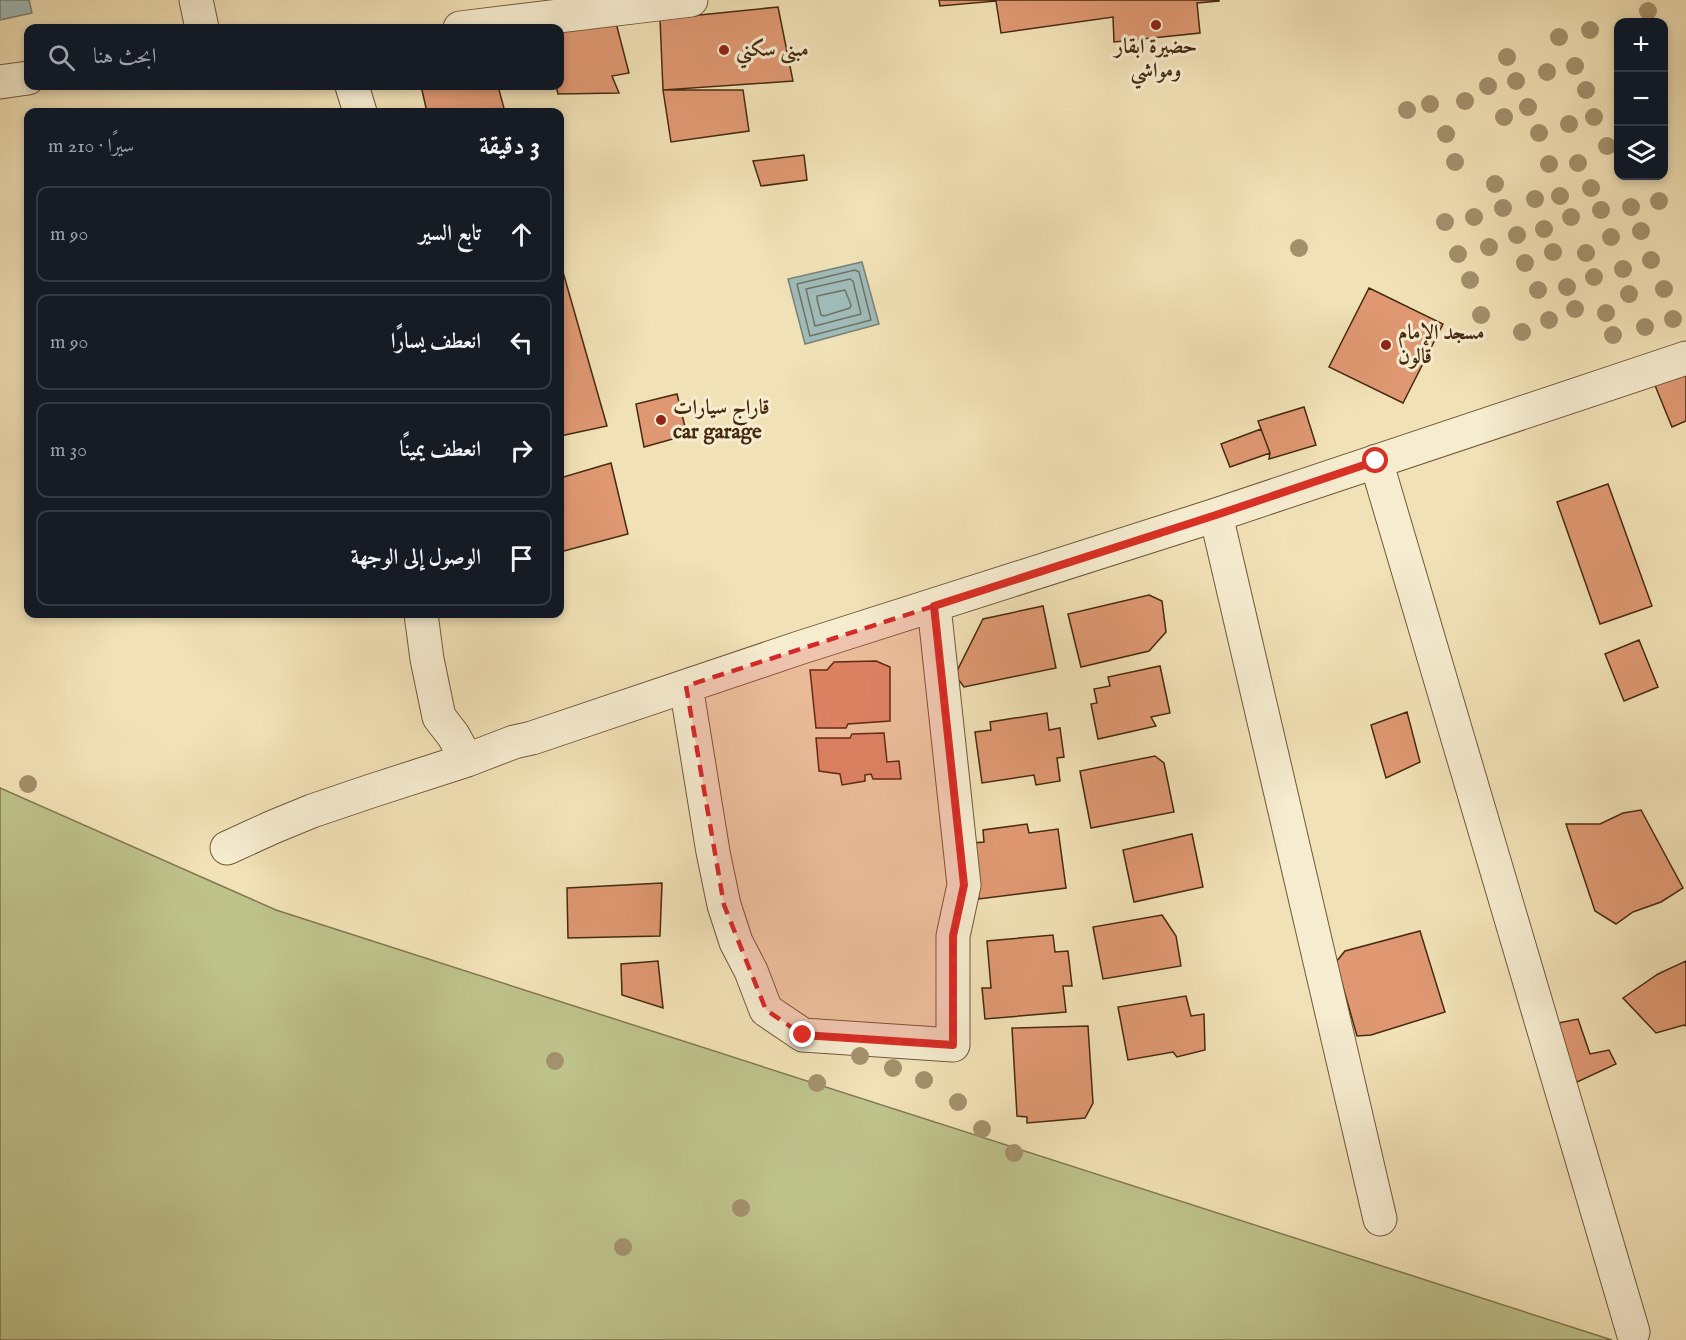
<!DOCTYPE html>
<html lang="ar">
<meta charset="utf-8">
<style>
:root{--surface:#171b24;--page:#20242c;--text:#f1f3f6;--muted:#9ea1a6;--line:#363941}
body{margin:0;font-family:"IM FELL English",Amiri,serif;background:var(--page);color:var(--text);direction:rtl}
.controls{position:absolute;right:18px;top:18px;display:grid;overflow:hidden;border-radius:12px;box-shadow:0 3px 9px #0003}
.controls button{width:54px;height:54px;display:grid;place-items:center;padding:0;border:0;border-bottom:2px solid var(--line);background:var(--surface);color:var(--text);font:30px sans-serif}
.stop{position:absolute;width:18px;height:18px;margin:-14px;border:4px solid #d93025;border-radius:50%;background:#fff}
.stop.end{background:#d93025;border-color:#fff;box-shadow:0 2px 6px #0008}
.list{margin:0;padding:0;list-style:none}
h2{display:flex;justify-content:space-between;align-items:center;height:78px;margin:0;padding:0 24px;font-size:26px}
h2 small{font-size:20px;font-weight:400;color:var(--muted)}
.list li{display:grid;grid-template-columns:39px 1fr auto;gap:18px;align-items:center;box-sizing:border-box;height:96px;margin:0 12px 12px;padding:0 12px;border:2px solid var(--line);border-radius:12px}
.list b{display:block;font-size:22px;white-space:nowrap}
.list em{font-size:20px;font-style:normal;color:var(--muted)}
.icon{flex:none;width:33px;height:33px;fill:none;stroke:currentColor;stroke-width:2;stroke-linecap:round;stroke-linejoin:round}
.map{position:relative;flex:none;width:1686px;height:1340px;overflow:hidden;direction:ltr}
.search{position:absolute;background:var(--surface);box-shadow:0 3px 9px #0003;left:24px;top:24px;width:540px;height:66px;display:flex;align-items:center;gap:15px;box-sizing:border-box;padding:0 21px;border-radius:12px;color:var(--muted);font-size:22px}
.panel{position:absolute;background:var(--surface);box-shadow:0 3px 9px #0003;left:24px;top:108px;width:540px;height:510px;border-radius:12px;direction:rtl}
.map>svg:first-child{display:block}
.green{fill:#bec28b;stroke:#82764e;stroke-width:1.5}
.water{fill:#9fbbb8;stroke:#7b8175;stroke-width:1.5}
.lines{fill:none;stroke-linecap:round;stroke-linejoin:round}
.shore{stroke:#727264;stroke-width:1.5}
.building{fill:#df9872;stroke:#462a10;stroke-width:1.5}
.minor-casing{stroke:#71583a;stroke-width:35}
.minor{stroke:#f6ecd0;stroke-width:33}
.tree{fill:#a3916c}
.route{stroke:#d93025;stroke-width:8}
.marked{fill:#d62828;fill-opacity:0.2;stroke:#d62828;stroke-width:4.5;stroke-dasharray:12 8;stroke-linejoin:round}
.poi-dot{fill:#8f2418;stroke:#f6ecd0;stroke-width:2}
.labels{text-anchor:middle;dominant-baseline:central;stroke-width:6;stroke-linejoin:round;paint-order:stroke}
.poi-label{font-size:21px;font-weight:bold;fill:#462a10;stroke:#f6ecd0;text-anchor:start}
</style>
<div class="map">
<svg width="1686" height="1340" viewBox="0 0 1686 1340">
<rect width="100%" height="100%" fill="#f1e1b6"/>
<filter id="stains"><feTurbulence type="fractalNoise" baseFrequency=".00333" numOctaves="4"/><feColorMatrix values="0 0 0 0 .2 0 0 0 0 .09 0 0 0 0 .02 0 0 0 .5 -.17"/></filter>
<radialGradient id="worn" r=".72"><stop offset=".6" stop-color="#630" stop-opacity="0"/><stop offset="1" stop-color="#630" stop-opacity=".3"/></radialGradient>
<path class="green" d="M 0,788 L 276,910 L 1612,1340 L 0,1340 Z"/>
<path class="water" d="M 0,0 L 29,0 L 32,13 L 0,20 Z
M 862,262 L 879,324 L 805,344 L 788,279 Z"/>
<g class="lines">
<path class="shore" d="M 855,270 L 859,272 L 871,320 L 810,336 L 797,284 Z
M 850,279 L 853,281 L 861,314 L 815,326 L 806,289 Z
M 845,290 L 851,305 L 850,308 L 824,316 L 821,315 L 817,299 L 817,296 Z"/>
</g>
<path class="building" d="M 939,0 L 1219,0 L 1219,1 L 1197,3 L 1200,33 L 1114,42 L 1113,17 L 1001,33 L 996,1 L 940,6 Z
M 778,7 L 793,81 L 663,90 L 660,19 Z
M 616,23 L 629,73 L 612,76 L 619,93 L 558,94 L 556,86 L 560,86 L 560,30 Z
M 421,86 L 498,86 L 505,112 L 427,112 Z
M 663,90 L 743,90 L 749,131 L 671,142 Z
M 804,155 L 807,180 L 761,186 L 753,161 Z
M 560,265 L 561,265 L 607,426 L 560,436 Z
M 1369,288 L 1443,324 L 1403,403 L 1329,367 Z
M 1686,370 L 1686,421 L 1672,427 L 1654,383 Z
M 677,394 L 687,435 L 644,447 L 636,404 Z
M 1304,407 L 1316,445 L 1269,459 L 1270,453 L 1258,421 Z
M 1261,429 L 1270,453 L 1230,467 L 1221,444 Z
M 611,463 L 628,534 L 560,552 L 560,478 Z
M 1608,484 L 1652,606 L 1600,624 L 1557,502 Z
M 1149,595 L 1162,601 L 1166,632 L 1149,651 L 1081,667 L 1068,614 Z
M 1043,606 L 1056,668 L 964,687 L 955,675 L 983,619 Z
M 1639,640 L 1658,687 L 1624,701 L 1605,654 Z
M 876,661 L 890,667 L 890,721 L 848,724 L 846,728 L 816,728 L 810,670 L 827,670 L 834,662 Z
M 1160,666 L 1170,713 L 1151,717 L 1156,726 L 1098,739 L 1091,704 L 1097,703 L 1094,689 L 1110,686 L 1108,677 Z
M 1407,712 L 1420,762 L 1386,778 L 1371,725 Z
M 1047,713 L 1049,730 L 1060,728 L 1064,757 L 1057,758 L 1060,781 L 1036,785 L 1034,775 L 982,783 L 975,732 L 991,730 L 990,722 Z
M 884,733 L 887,762 L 899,761 L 901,779 L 873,779 L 871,774 L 865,775 L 865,781 L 842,785 L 840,774 L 819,771 L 816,738 L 850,738 L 852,734 Z
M 1155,756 L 1164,763 L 1174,812 L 1091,828 L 1080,771 Z
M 1641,810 L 1683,888 L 1661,902 L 1633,912 L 1616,924 L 1595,911 L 1566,824 L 1600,824 L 1623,813 Z
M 1027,824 L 1029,833 L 1058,829 L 1066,888 L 979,899 L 972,843 L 984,842 L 983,830 Z
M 1192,834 L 1203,887 L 1134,902 L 1123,850 Z
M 662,883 L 660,936 L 568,938 L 567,888 Z
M 1162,915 L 1176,936 L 1181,966 L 1103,979 L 1093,927 Z
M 1420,931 L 1445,1012 L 1371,1035 L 1357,1036 L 1336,962 L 1345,951 Z
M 1053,935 L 1055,952 L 1068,951 L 1072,986 L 1063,986 L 1066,1012 L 985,1019 L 982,988 L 991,988 L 987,941 Z
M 658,961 L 663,1008 L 622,995 L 621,964 Z
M 1686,961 L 1686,1026 L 1684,1025 L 1656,1033 L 1623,998 L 1658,974 Z
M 1186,996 L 1191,1016 L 1204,1014 L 1205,1050 L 1177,1057 L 1173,1052 L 1128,1060 L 1118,1007 Z
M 1578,1019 L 1590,1054 L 1609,1050 L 1616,1064 L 1575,1083 L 1558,1023 Z
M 1088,1026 L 1093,1103 L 1085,1118 L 1027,1123 L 1027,1117 L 1017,1116 L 1012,1028 Z"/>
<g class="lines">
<defs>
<path id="minor" d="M 196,0 L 202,28
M 460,28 L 691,0
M 0,82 L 28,78
M 352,86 L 360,112
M 1376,461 L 1633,1332
M 1216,515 L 1380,1219
M 421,614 L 427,659 L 439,717 L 453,735 L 467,760 L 514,742 L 532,738 L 799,648 L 1216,515 L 1686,358
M 686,686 L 713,852 L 724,905 L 736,942 L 751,971 L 766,1010 L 803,1035 L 953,1045 L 953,936 L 964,885 L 934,606
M 227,848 L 273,827 L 312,811 L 371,791 L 467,760"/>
</defs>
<use href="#minor" class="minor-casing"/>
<use href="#minor" class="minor"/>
</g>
<g class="tree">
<circle cx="1648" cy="11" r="9"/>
<circle cx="1590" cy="30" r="9"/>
<circle cx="1559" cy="37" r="9"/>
<circle cx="1507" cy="57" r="9"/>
<circle cx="1575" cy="66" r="9"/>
<circle cx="1547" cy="72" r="9"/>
<circle cx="1516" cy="81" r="9"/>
<circle cx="1488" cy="86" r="9"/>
<circle cx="1586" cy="90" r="9"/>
<circle cx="1465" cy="101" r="9"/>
<circle cx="1430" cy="104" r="9"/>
<circle cx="1528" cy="107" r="9"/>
<circle cx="1407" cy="110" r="9"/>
<circle cx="1504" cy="117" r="9"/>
<circle cx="1594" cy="117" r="9"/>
<circle cx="1569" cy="124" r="9"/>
<circle cx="1539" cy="133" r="9"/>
<circle cx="1446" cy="134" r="9"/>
<circle cx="1607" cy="146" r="9"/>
<circle cx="1455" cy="162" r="9"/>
<circle cx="1578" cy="163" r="9"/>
<circle cx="1549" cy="164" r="9"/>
<circle cx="1495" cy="184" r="9"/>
<circle cx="1591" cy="188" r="9"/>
<circle cx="1560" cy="196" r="9"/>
<circle cx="1535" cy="199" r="9"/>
<circle cx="1659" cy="201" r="9"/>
<circle cx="1631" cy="207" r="9"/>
<circle cx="1503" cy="208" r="9"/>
<circle cx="1601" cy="210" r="9"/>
<circle cx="1474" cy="217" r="9"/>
<circle cx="1571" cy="217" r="9"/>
<circle cx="1445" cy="222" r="9"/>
<circle cx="1544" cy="229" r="9"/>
<circle cx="1641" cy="231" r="9"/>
<circle cx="1517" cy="235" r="9"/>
<circle cx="1611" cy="237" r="9"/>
<circle cx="1489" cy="247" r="9"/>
<circle cx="1299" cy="248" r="9"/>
<circle cx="1553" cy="252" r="9"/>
<circle cx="1586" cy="253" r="9"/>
<circle cx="1458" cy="254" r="9"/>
<circle cx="1651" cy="260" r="9"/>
<circle cx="1525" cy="263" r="9"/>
<circle cx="1623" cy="269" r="9"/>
<circle cx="1594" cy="277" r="9"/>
<circle cx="1470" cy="280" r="9"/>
<circle cx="1567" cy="287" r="9"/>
<circle cx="1664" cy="289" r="9"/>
<circle cx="1538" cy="290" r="9"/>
<circle cx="1629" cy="294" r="9"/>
<circle cx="1575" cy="309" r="9"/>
<circle cx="1606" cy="313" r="9"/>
<circle cx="1481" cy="315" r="9"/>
<circle cx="1673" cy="319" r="9"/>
<circle cx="1549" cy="320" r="9"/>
<circle cx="1645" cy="327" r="9"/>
<circle cx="1522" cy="332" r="9"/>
<circle cx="1613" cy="335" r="9"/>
<circle cx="28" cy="784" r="9"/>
<circle cx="860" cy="1056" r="9"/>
<circle cx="555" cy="1061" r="9"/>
<circle cx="893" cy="1068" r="9"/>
<circle cx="924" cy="1080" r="9"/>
<circle cx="817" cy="1083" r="9"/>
<circle cx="958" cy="1102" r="9"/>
<circle cx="982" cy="1129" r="9"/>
<circle cx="1014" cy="1153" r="9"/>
<circle cx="741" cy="1208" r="9"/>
<circle cx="623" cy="1247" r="9"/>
</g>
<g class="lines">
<path class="route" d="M 803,1035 L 953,1045 L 953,936 L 964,885 L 934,606 L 1216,515 L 1376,461"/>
</g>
<path class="marked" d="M 934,606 L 964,885 L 953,936 L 953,1045 L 803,1035 L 766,1010 L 724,905 L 686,686 Z"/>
<g class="poi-dot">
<circle cx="1156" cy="25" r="6"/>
<circle cx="724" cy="50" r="6"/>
<circle cx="1386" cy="345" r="6"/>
<circle cx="661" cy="420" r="6"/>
</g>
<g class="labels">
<g class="poi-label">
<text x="1156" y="47" text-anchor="middle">حضيرة ابقار<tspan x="1156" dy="24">ومواشي</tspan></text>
<text x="736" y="50">مبنى سكني</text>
<text x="1398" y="333">مسجد الإمام<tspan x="1398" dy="24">قالون</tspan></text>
<text x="673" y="408">قاراج سيارات<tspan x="673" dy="24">car garage</tspan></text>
</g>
</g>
<rect width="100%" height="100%" filter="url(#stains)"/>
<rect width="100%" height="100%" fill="url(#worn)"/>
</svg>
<div class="controls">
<button>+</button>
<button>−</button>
<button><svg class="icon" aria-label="layers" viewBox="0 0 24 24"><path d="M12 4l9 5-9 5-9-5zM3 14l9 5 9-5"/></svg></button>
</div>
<div class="stop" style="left:1376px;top:461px"></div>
<div class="stop end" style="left:803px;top:1035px"></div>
<div class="search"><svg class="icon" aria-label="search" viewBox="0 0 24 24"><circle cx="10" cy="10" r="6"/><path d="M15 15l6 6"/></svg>ابحث هنا</div>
<section class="panel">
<h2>3 دقيقة<small>سيرًا · 210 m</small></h2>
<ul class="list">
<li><svg class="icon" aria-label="ahead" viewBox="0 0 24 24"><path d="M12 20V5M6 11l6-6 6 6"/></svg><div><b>تابع السير</b></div><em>90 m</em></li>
<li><svg class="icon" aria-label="left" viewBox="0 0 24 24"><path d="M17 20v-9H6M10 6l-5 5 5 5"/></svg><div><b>انعطف يسارًا</b></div><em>90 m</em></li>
<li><svg class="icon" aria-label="right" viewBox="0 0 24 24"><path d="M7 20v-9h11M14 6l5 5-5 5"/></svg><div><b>انعطف يمينًا</b></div><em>30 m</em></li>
<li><svg class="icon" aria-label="arrive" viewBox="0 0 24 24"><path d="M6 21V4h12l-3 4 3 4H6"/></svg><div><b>الوصول إلى الوجهة</b></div></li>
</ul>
</section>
</div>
